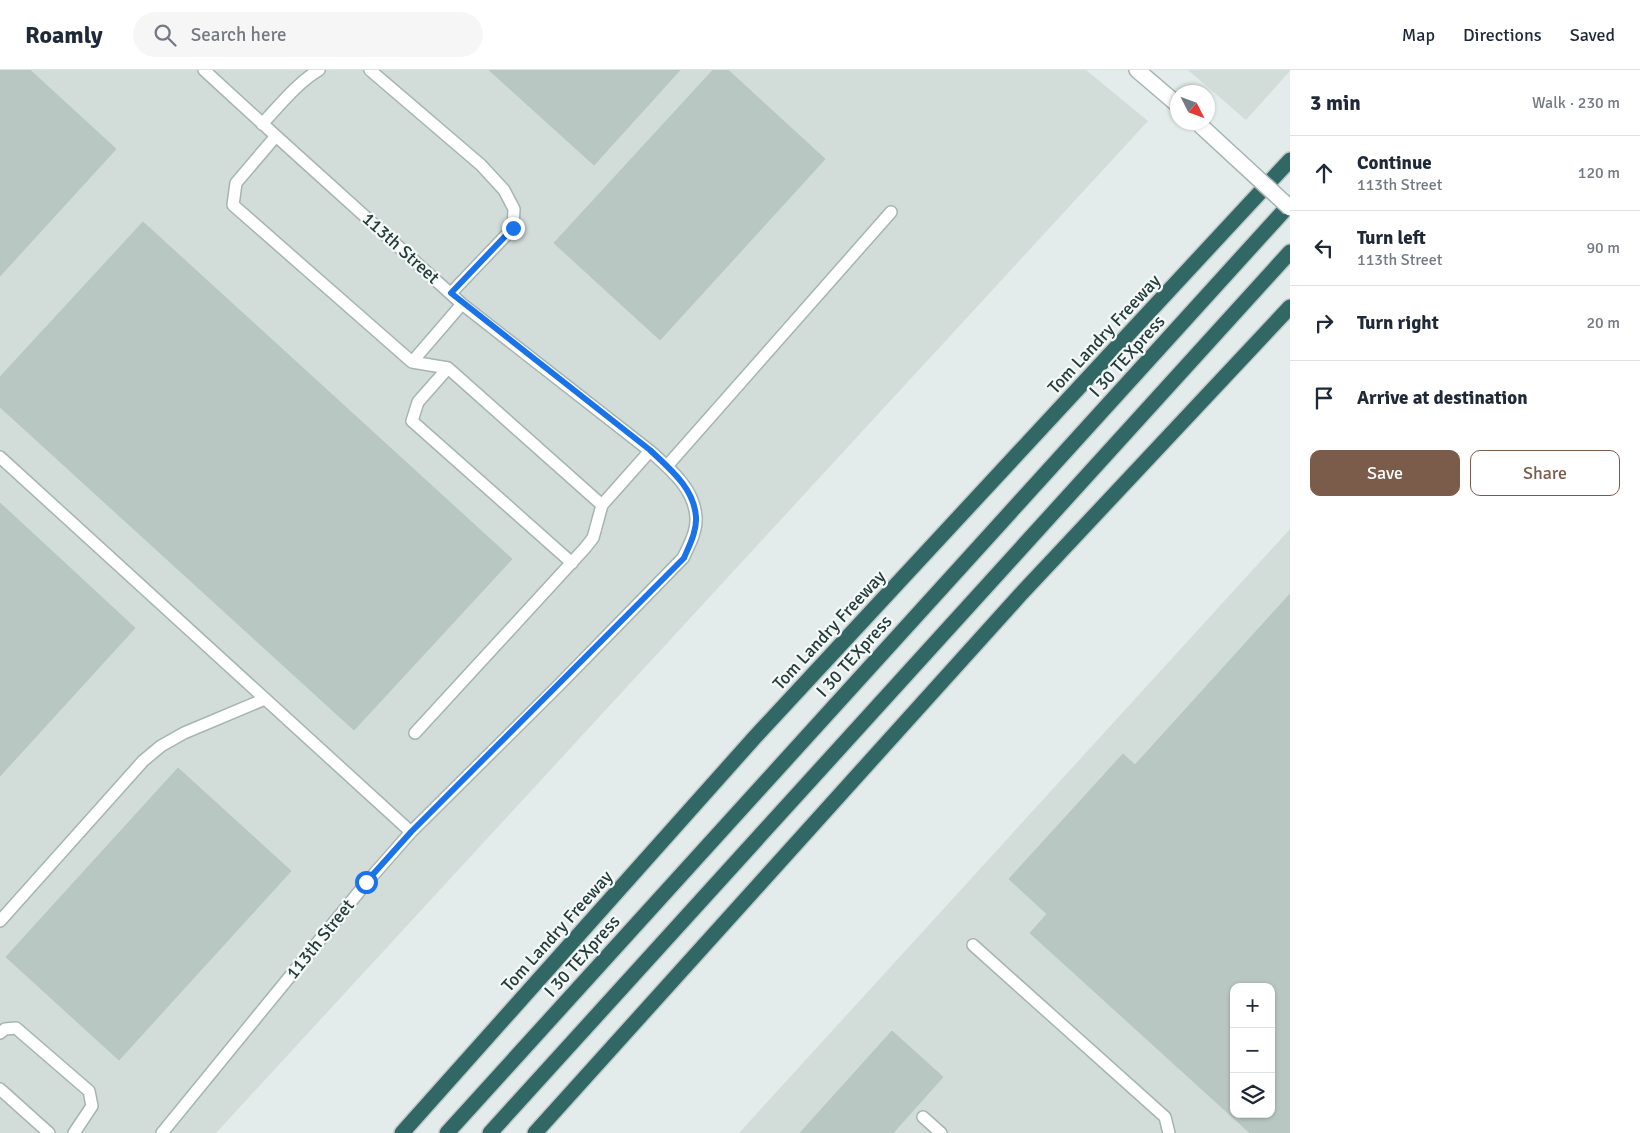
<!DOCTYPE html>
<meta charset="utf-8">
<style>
:root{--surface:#fff;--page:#f6f6f7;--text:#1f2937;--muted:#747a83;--line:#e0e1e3;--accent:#7b5c4b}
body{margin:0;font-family:Signika,sans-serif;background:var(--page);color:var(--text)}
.controls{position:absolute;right:15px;bottom:15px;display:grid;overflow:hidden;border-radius:10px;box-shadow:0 1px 4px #0004}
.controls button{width:45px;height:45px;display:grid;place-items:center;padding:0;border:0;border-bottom:1px solid var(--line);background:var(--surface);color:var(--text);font:25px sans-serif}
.compass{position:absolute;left:1170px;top:15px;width:45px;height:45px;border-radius:50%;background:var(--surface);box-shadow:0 1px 4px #0004;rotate:132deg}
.stop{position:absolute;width:15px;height:15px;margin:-11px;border:4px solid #1a73e8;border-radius:50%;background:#fff}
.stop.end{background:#1a73e8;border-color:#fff;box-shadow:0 1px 5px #0008}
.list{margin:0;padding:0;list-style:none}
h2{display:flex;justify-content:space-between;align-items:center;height:65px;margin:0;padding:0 20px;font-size:21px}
h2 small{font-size:16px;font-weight:400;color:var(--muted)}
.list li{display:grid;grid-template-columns:32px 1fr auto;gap:15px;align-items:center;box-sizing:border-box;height:75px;padding:0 20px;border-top:1px solid var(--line)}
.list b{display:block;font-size:19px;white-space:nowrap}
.list p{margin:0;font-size:16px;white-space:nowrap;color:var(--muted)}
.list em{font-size:16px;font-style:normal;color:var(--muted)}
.actions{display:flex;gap:10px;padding:15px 20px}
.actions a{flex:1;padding:11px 0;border:1px solid var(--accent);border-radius:10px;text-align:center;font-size:18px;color:var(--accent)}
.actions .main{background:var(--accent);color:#fff}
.icon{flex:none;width:28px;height:28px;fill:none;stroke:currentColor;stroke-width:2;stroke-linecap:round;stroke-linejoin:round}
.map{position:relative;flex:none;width:1290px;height:1063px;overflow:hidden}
header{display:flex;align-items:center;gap:30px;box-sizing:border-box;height:70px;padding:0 25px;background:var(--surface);border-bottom:1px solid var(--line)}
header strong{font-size:24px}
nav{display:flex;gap:28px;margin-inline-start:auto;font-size:18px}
.search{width:350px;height:45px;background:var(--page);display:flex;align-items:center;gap:12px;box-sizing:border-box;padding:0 18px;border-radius:28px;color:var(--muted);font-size:19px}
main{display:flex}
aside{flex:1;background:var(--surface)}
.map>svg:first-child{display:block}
.built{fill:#d2dcd9;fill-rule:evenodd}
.building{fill:#b9c7c3;stroke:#b6c6c2;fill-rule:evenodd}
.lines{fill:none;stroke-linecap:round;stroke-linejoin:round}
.service-casing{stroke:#a6b4b2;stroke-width:14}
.tertiary-casing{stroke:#a6b4b2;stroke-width:18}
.motorway-casing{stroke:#c2c9c8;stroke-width:18}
.service{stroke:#fff;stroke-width:11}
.tertiary{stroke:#fff;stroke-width:15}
.motorway{stroke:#316866;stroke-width:15}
.tertiary-bridge-casing{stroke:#a6b4b2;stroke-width:18;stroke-linecap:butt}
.tertiary-bridge{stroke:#fff;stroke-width:15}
.route{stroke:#1a73e8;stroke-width:6}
.labels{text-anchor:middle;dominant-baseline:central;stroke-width:4.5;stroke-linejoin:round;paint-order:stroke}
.street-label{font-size:18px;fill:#243d3b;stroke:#f4f9f7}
</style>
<header>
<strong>Roamly</strong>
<div class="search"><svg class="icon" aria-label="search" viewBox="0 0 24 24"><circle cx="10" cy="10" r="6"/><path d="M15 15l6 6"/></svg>Search here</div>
<nav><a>Map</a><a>Directions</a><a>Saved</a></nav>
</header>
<main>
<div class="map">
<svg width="1290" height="1063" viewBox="0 0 1290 1063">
<rect width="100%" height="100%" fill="#e3ecea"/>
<path class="built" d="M 0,0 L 1086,0 L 1148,51 L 216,1063 L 0,1063 Z
M 1188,0 L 1290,0 L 1290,1 L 1246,50 Z
M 1290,459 L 1290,1063 L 739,1063 ZM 1234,917 L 1271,917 L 1271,1044 L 1234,1044 Z"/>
<path class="building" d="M 0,0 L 30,0 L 116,79 L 0,206 Z
M 489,0 L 680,0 L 594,95 Z
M 713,0 L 728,0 L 825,89 L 660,270 L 554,173 Z
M 143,152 L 512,489 L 354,660 L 0,337 L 0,307 Z
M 0,433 L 135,558 L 0,706 Z
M 1290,524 L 1290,1063 L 1250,1063 L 1030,863 L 1047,844 L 1009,809 L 1123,684 L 1135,695 ZM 1234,917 L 1271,917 L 1271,1044 L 1234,1044 Z
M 178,698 L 291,801 L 119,990 L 6,887 Z
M 892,961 L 943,1007 L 893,1063 L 800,1063 Z"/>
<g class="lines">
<defs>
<path id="service" d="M 370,0 L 481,95 L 504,120 L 514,139 L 513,158 L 451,223
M 262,54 C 279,36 298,12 319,0
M 276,66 L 236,113 L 233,135 L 412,292 L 448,298 L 602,435 L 593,468 L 585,478 L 415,663
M 412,292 L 462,234
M 448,298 L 418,332 L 412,351 L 572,493
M 0,387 L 411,762
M 667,396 L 891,142
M 602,435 L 650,381
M 0,851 L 143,691 L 161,676 L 184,663 L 265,629
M 973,875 L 1165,1047 L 1169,1063
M 0,963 L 5,959 L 16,958 L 89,1021 L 92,1036 L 74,1063
M 0,1019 L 49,1063
M 923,1047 L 941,1063
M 162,1063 L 367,812 L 411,762 L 559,615 L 683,488 C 689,476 697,461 696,447 C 694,418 670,399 650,381 L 462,234 L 276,66 L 204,0"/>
<path id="tertiary" d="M 1137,0 L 1178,35"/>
<path id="motorway" d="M 402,1063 L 755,667 L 1290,90
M 447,1063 L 1290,134
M 490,1063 L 1290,182
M 535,1063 L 1020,525 L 1290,237"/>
</defs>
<use href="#service" class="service-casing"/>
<use href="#tertiary" class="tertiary-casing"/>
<use href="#motorway" class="motorway-casing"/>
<use href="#service" class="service"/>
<use href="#tertiary" class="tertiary"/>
<use href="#motorway" class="motorway"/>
<defs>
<path id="tertiary-bridge" d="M 1200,55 L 1290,138"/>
</defs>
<use href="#tertiary-bridge" class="tertiary-bridge-casing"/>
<use href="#tertiary-bridge" class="tertiary-bridge"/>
</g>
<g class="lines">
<path class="route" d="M 366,812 L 411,762 L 684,488 C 689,476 697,461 696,447 C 694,418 670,399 650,380 L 451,223 L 513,158"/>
</g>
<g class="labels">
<g class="street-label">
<text transform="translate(401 178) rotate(42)">113th Street</text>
<text transform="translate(1104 264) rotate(-47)">Tom Landry Freeway</text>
<text transform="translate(1127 286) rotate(-48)">I 30 TEXpress</text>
<text transform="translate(829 560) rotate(-47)">Tom Landry Freeway</text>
<text transform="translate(854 586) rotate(-48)">I 30 TEXpress</text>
<text transform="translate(557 861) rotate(-48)">Tom Landry Freeway</text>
<text transform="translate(320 869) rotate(-51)">113th Street</text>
<text transform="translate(582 886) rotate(-48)">I 30 TEXpress</text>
</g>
</g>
</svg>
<div class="controls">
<button>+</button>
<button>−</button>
<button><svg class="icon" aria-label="layers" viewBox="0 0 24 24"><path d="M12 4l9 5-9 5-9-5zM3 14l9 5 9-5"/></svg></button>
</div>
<svg class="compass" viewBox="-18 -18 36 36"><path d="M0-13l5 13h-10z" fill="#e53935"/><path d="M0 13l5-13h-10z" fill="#747a83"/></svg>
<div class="stop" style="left:366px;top:812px"></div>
<div class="stop end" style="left:513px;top:158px"></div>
</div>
<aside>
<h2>3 min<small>Walk · 230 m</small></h2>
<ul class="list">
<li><svg class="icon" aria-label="ahead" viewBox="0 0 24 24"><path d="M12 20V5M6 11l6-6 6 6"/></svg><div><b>Continue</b><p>113th Street</p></div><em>120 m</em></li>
<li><svg class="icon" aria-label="left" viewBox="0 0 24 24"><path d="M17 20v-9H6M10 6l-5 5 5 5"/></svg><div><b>Turn left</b><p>113th Street</p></div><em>90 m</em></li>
<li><svg class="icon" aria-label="right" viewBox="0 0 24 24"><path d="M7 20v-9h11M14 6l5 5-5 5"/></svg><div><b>Turn right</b></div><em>20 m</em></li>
<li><svg class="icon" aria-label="arrive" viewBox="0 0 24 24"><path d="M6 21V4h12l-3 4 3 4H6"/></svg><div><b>Arrive at destination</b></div></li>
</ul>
<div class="actions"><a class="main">Save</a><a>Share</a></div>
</aside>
</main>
